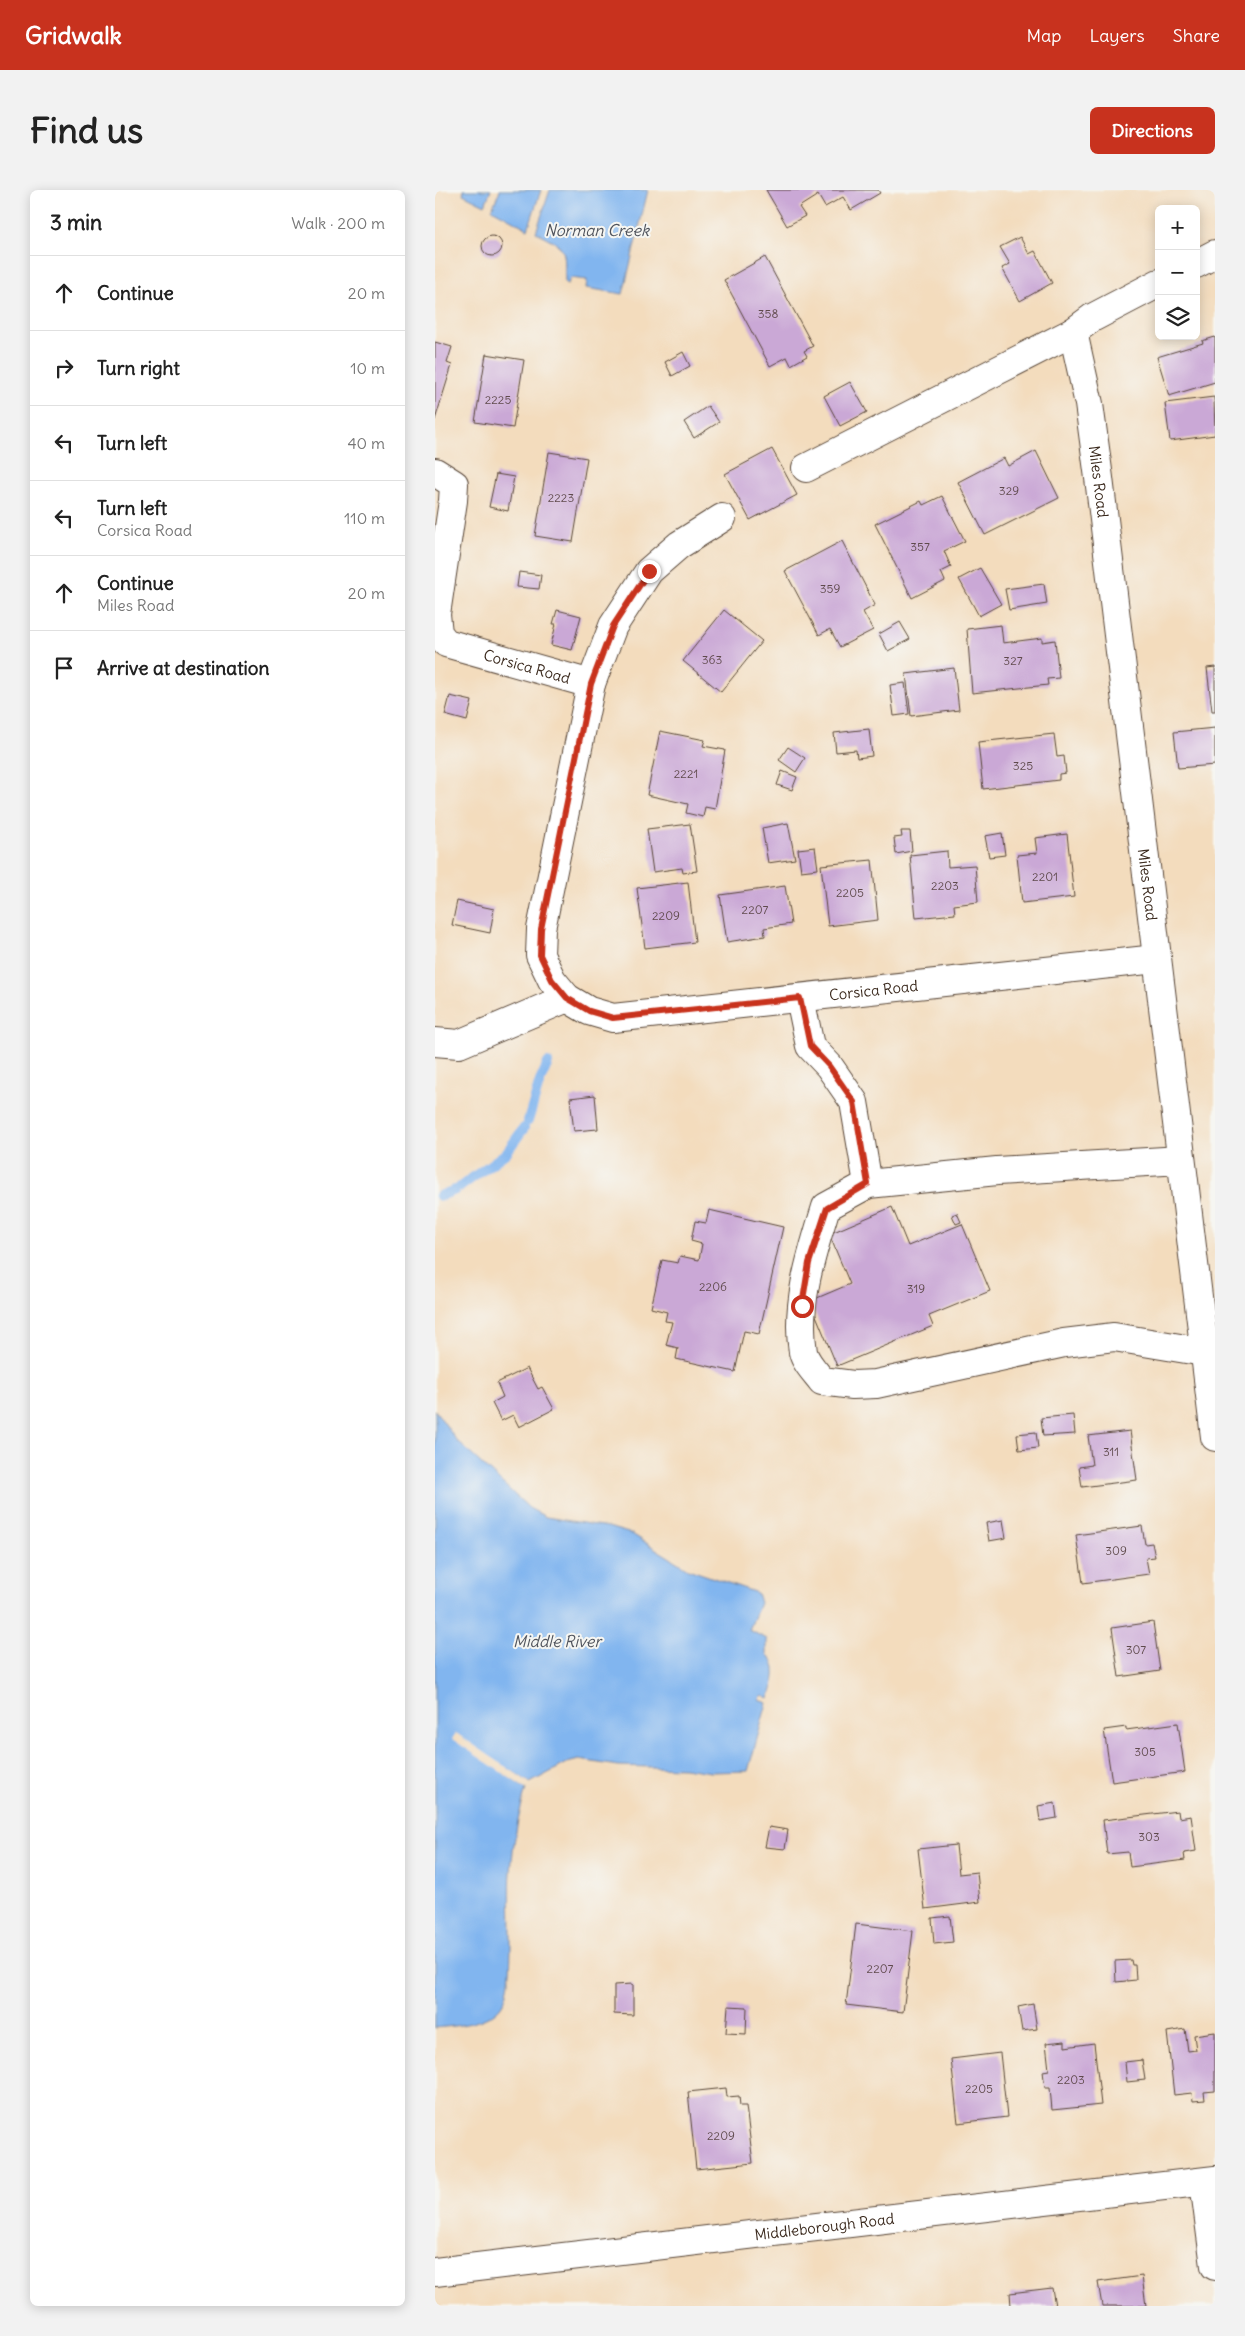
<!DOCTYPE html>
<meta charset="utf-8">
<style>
:root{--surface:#fff;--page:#f2f2f2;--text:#222;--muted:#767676;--line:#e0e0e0;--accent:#c8321e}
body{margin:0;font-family:Delius,sans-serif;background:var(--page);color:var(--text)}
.controls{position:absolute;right:15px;top:15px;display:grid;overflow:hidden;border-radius:8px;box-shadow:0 2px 12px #0003}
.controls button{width:45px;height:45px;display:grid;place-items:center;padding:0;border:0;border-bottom:1px solid var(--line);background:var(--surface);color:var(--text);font:25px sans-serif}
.stop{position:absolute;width:15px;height:15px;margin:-11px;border:4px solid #c8321e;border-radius:50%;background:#fff}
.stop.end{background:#c8321e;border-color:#fff;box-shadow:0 1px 5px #0008}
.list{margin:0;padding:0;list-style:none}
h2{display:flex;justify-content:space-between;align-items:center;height:65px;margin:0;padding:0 20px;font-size:21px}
h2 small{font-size:16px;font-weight:400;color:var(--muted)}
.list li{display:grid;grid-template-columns:32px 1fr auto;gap:15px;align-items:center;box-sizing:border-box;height:75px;padding:0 20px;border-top:1px solid var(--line)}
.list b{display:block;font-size:19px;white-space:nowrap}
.list p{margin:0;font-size:16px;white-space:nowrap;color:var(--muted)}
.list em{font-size:16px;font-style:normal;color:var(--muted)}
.icon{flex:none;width:28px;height:28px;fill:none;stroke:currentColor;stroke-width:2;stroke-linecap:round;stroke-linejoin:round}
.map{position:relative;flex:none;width:780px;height:2116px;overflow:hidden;border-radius:8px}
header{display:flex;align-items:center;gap:30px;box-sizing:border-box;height:70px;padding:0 25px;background:var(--accent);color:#fff}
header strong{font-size:24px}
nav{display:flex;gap:28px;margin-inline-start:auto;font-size:18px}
.intro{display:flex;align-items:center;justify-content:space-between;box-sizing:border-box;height:120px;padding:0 30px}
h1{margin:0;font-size:35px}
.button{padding:12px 22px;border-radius:8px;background:var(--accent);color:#fff;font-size:18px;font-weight:700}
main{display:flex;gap:30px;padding:0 30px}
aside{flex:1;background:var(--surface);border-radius:8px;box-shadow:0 2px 12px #0003}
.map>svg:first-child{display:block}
.water{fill:#81b5ef;stroke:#5e7086}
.pier{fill:#f3dcbd}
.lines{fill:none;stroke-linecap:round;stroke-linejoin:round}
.stream{stroke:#81b5ef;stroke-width:10}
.building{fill:#caa8d6}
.minor-casing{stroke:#574536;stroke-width:30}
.minor{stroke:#fff;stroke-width:28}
.route{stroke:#c8321e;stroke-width:6}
.labels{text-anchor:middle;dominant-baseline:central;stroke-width:4;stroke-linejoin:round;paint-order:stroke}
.number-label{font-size:12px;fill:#5f4a4c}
.street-label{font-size:15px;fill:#3b2a1e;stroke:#f6f6f2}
.water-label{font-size:16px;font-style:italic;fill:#50545d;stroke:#f6f6f2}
</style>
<header>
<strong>Gridwalk</strong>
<nav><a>Map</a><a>Layers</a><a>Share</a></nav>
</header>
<div class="intro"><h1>Find us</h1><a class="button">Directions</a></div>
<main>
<aside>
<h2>3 min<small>Walk · 200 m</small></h2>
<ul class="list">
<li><svg class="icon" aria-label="ahead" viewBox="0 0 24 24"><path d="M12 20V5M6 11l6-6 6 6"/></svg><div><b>Continue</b></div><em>20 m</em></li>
<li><svg class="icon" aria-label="right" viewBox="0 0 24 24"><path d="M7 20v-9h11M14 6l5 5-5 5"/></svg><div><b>Turn right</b></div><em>10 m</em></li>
<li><svg class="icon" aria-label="left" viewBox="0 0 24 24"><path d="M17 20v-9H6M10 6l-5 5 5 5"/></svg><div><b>Turn left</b></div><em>40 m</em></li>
<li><svg class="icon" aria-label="left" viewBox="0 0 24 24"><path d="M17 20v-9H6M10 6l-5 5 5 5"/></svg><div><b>Turn left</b><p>Corsica Road</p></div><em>110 m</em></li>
<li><svg class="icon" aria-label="ahead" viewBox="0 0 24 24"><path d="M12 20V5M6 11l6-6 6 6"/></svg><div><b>Continue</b><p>Miles Road</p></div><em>20 m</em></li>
<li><svg class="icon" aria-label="arrive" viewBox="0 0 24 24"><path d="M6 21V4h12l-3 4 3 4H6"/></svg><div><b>Arrive at destination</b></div></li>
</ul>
</aside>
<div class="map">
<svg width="780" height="2116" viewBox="0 0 780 2116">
<rect width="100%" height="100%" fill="#f6f6f2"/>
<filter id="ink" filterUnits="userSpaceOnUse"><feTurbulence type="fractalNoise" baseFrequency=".02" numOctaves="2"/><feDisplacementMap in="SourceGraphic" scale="10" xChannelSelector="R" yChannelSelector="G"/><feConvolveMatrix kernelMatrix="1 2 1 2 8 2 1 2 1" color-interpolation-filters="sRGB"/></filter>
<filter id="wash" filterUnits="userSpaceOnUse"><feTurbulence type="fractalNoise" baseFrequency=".0096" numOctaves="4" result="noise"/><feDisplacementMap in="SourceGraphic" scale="20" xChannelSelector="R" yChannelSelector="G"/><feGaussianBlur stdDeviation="1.12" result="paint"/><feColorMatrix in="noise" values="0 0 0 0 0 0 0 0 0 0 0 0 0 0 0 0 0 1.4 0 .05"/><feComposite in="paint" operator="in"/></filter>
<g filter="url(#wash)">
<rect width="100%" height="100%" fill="#f3dcbd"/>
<path class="water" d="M 29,0 L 56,0 L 50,15 L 28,4 Z
M 65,0 L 106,0 L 93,39 L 57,19 Z
M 115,0 L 213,0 L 188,104 L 151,98 L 152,90 L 135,88 L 133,94 L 130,93 C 129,58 134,59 101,42 Z
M 0,1220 L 22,1251 L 94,1318 L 111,1327 L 173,1337 L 197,1344 L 253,1379 L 322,1403 L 325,1413 L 314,1440 L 332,1449 L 332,1464 C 345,1477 340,1492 334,1508 L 328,1505 L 324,1509 L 332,1513 L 313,1581 L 276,1582 L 249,1578 L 184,1576 L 144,1570 L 132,1573 L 95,1593 L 72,1578 L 67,1582 L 91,1599 C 83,1626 78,1654 76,1682 C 73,1712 82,1792 67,1815 C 55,1834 20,1836 0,1838 Z"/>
<path class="pier" d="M 21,1543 L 95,1593 L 94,1595 L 72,1581 L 71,1582 L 93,1597 L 91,1599 L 17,1549 Z"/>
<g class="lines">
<path class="stream" d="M 93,931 L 105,891 L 113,873
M 25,997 L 71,963 L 89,938
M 5,1006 L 20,1000"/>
</g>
<g id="blocks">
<path class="building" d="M 331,0 L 443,0 L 445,3 L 416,20 L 408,7 L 390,17 L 383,5 L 364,17 L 370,26 L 352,36 Z
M47 56a10 10 0 1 1 20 0a10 10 0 1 1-20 0Z
M 585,47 L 594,64 L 600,61 L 617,93 L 585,111 L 567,78 L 575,74 L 565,57 Z
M 330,67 L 378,156 L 369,161 L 372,166 L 356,175 L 352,167 L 335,176 L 289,90 Z
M 780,147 L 780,192 L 734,206 L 722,167 L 768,153 L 767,151 Z
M 0,152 L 17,157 L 12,173 L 17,175 L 0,230 Z
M 248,162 L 255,176 L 237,186 L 230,172 Z
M 51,164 L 89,170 L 78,238 L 40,232 Z
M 415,192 L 432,222 L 405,236 L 389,206 Z
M 779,207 L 780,245 L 735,251 L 730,213 Z
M 273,216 L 284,232 L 259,248 L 249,232 Z
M 337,259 L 362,305 L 315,330 L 290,284 Z
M 601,261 L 624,308 L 550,345 L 523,292 L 569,268 L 573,276 Z
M 114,262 L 152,268 L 138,352 L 100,346 Z
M 61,284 L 79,287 L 73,321 L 54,317 Z
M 507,306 L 530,351 L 509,361 L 516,377 L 506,382 L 510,391 L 477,408 L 440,334 L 486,311 L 488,315 Z
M 407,351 L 440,415 L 428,422 L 438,440 L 405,457 L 395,439 L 384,445 L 350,381 Z
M 545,378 L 566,414 L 544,426 L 524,389 Z
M 84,382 L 106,385 L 104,399 L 82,397 Z
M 609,394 L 612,414 L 574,420 L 570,399 Z
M 122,420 L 146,426 L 137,460 L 116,455 L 121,434 L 118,434 Z
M 289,420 L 327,451 L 286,502 L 248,471 Z
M 465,432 L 475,449 L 453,461 L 444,444 Z
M 566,435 L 568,453 L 607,448 L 607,452 L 620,450 L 624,488 L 612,489 L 613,495 L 537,503 L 532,439 Z
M 780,477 L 780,521 L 777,521 L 772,478 Z
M 519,478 L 524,520 L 476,526 L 471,484 Z
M 470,493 L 474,524 L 459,526 L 455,495 Z
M 15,506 L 37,511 L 32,531 L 10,525 Z
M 780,538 L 780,575 L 743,578 L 739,542 Z
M 434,539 L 437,566 L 422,568 L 421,560 L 401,562 L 399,543 Z
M 225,541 L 270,550 L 268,556 L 290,560 L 280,619 L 270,617 L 268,627 L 251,623 L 253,614 L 212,605 Z
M 619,544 L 622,567 L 629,566 L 631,583 L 624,584 L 624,590 L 548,599 L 543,552 Z
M 353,557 L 370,568 L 361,582 L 344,570 Z
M 347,581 L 362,587 L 357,600 L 342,595 Z
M 353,633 L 360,669 L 333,673 L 327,638 Z
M 255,634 L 262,681 L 248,683 L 247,678 L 218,682 L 212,639 Z
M 466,641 L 475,641 L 477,661 L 461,664 L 459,648 L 467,647 Z
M 567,643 L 570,665 L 554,667 L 550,646 Z
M 632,644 L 639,707 L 587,713 L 582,665 L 602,663 L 600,648 Z
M 380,657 L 383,679 L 366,681 L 363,659 Z
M 512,661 L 513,677 L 540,675 L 543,712 L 519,715 L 520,724 L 481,728 L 475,665 Z
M 437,670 L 443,730 L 393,736 L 386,675 Z
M 253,692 L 260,752 L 210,758 L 202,698 Z
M 350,696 L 356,734 L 329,738 L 330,746 L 292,752 L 285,705 Z
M 22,711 L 59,719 L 55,743 L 17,735 Z
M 160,905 L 163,939 L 139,941 L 135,908 Z
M 457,1017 L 473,1056 L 527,1034 L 555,1101 L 494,1126 L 498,1136 L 402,1176 L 375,1111 L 415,1094 L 394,1044 Z
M 274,1020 L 348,1037 L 324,1144 L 309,1141 L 300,1182 L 241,1169 L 243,1158 L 231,1155 L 237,1132 L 230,1131 L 232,1122 L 216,1118 L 227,1070 L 243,1073 L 245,1066 L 264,1070 L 267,1054 L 256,1051 L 260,1031 L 271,1033 Z
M 522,1023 L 526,1032 L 521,1034 L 517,1025 Z
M 92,1178 L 103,1199 L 107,1197 L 119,1219 L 84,1237 L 78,1225 L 66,1231 L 57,1213 L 68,1207 L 62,1193 Z
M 638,1225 L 640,1244 L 608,1246 L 606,1228 Z
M 695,1241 L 702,1290 L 647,1297 L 644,1277 L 657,1275 L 653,1246 Z
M 601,1242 L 603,1258 L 584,1260 L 582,1244 Z
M 568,1330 L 571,1348 L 554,1351 L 551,1333 Z
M 707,1336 L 710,1354 L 717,1353 L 720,1367 L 711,1368 L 714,1384 L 648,1393 L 641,1345 Z
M 718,1432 L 725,1481 L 684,1487 L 677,1438 Z
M 743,1533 L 750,1582 L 677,1592 L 669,1540 L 691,1537 L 691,1540 Z
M 620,1613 L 622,1628 L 605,1631 L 603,1616 Z
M 743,1621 L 744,1628 L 756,1626 L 761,1661 L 749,1663 L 750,1670 L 695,1677 L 693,1662 L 672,1664 L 668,1630 Z
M 334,1637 L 353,1640 L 350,1659 L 330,1657 Z
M 521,1655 L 524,1684 L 542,1682 L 545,1712 L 490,1719 L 483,1659 Z
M 515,1726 L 518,1752 L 499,1754 L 497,1728 Z
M 421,1734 L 478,1741 L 468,1822 L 411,1815 Z
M 696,1770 L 697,1775 L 700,1775 L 701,1790 L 681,1792 L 680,1771 Z
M 198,1794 L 198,1825 L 179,1824 L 179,1795 Z
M 598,1814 L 602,1839 L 587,1841 L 583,1817 Z
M 293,1816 L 312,1817 L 311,1844 L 291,1843 Z
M 750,1839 L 753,1861 L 761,1860 L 759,1845 L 780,1842 L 780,1901 L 769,1902 L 770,1910 L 758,1911 L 757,1903 L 739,1905 L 732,1842 Z
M 630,1851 L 630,1857 L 659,1853 L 666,1915 L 617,1920 L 615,1898 L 610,1898 L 608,1881 L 614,1880 L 611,1853 Z
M 565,1863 L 572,1927 L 523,1933 L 516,1869 Z
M 707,1870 L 710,1890 L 692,1892 L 690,1872 Z
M 291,1898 L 292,1907 L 304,1906 L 305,1916 L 311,1916 L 318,1973 L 261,1979 L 253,1902 Z
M 707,2086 L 711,2116 L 667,2116 L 663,2092 Z
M 617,2098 L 620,2116 L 576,2116 L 575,2103 Z"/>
</g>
</g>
<g filter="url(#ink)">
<use href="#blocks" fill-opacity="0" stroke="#574536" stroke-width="1"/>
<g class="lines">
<defs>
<g id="minor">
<path d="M 761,74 L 780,64"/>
<path id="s1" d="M 638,142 L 654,214 L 664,288 L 780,1247"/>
<path d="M 371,278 L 638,142 L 657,128 L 724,93"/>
<path id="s2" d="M 0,282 L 19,294 L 18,311 L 1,424 L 3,443 L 11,453 L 156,494"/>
<path id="s3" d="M 287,328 L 244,355 L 214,381 L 178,436 L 156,494 L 106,739 L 105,765 L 117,790 L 132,808 L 154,821 L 178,828 L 721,769"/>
<path d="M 365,808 L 375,856 L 394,876 L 419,912 L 433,994"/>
<path d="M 0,852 L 24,854 L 132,808"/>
<path d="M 746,970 L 562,981 L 433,994 L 391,1017 C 377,1063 360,1113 368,1162 C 370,1172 381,1183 387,1191 L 418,1195 L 441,1194 L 629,1153 L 679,1147 L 769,1162"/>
<path d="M 769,1992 L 780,2076"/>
<path id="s4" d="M 0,2082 L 780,1990"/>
</g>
</defs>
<use href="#minor" class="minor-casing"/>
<use href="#minor" class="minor"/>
</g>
</g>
<g class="lines" filter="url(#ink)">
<path class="route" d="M 214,381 L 178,436 L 156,494 L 106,739 L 105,765 L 117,790 L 132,808 L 154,821 L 178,828 L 365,808 L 375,856 L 394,876 L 419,912 L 433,994 L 392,1018 L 374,1073 L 367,1116"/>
</g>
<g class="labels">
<g class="number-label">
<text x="333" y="123">358</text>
<text x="63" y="209">2225</text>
<text x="574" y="300">329</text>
<text x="126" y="307">2223</text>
<text x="485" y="356">357</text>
<text x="395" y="398">359</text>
<text x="277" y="469">363</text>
<text x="578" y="470">327</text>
<text x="588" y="575">325</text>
<text x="251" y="583">2221</text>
<text x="610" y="686">2201</text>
<text x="510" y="695">2203</text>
<text x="415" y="702">2205</text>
<text x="320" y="719">2207</text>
<text x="231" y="725">2209</text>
<text x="278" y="1096">2206</text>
<text x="481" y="1098">319</text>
<text x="676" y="1261">311</text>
<text x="681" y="1360">309</text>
<text x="701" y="1459">307</text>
<text x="710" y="1561">305</text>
<text x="714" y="1646">303</text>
<text x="445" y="1778">2207</text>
<text x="636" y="1889">2203</text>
<text x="544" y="1898">2205</text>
<text x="286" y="1945">2209</text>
</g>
<g class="street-label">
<text stroke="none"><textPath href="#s1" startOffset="152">Miles Road</textPath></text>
<text stroke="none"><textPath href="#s2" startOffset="270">Corsica Road</textPath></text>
<text stroke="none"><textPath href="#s1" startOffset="558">Miles Road</textPath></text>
<text stroke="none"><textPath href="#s3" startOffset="858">Corsica Road</textPath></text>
<text stroke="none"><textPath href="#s4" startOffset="392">Middleborough Road</textPath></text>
</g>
<g class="water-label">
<text x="162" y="40">Norman Creek</text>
<text x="122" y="1451">Middle River</text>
</g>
</g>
</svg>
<div class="controls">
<button>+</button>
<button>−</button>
<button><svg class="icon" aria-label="layers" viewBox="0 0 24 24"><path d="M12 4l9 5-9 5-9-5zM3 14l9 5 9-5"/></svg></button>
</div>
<div class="stop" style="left:367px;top:1116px"></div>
<div class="stop end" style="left:214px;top:381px"></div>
</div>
</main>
